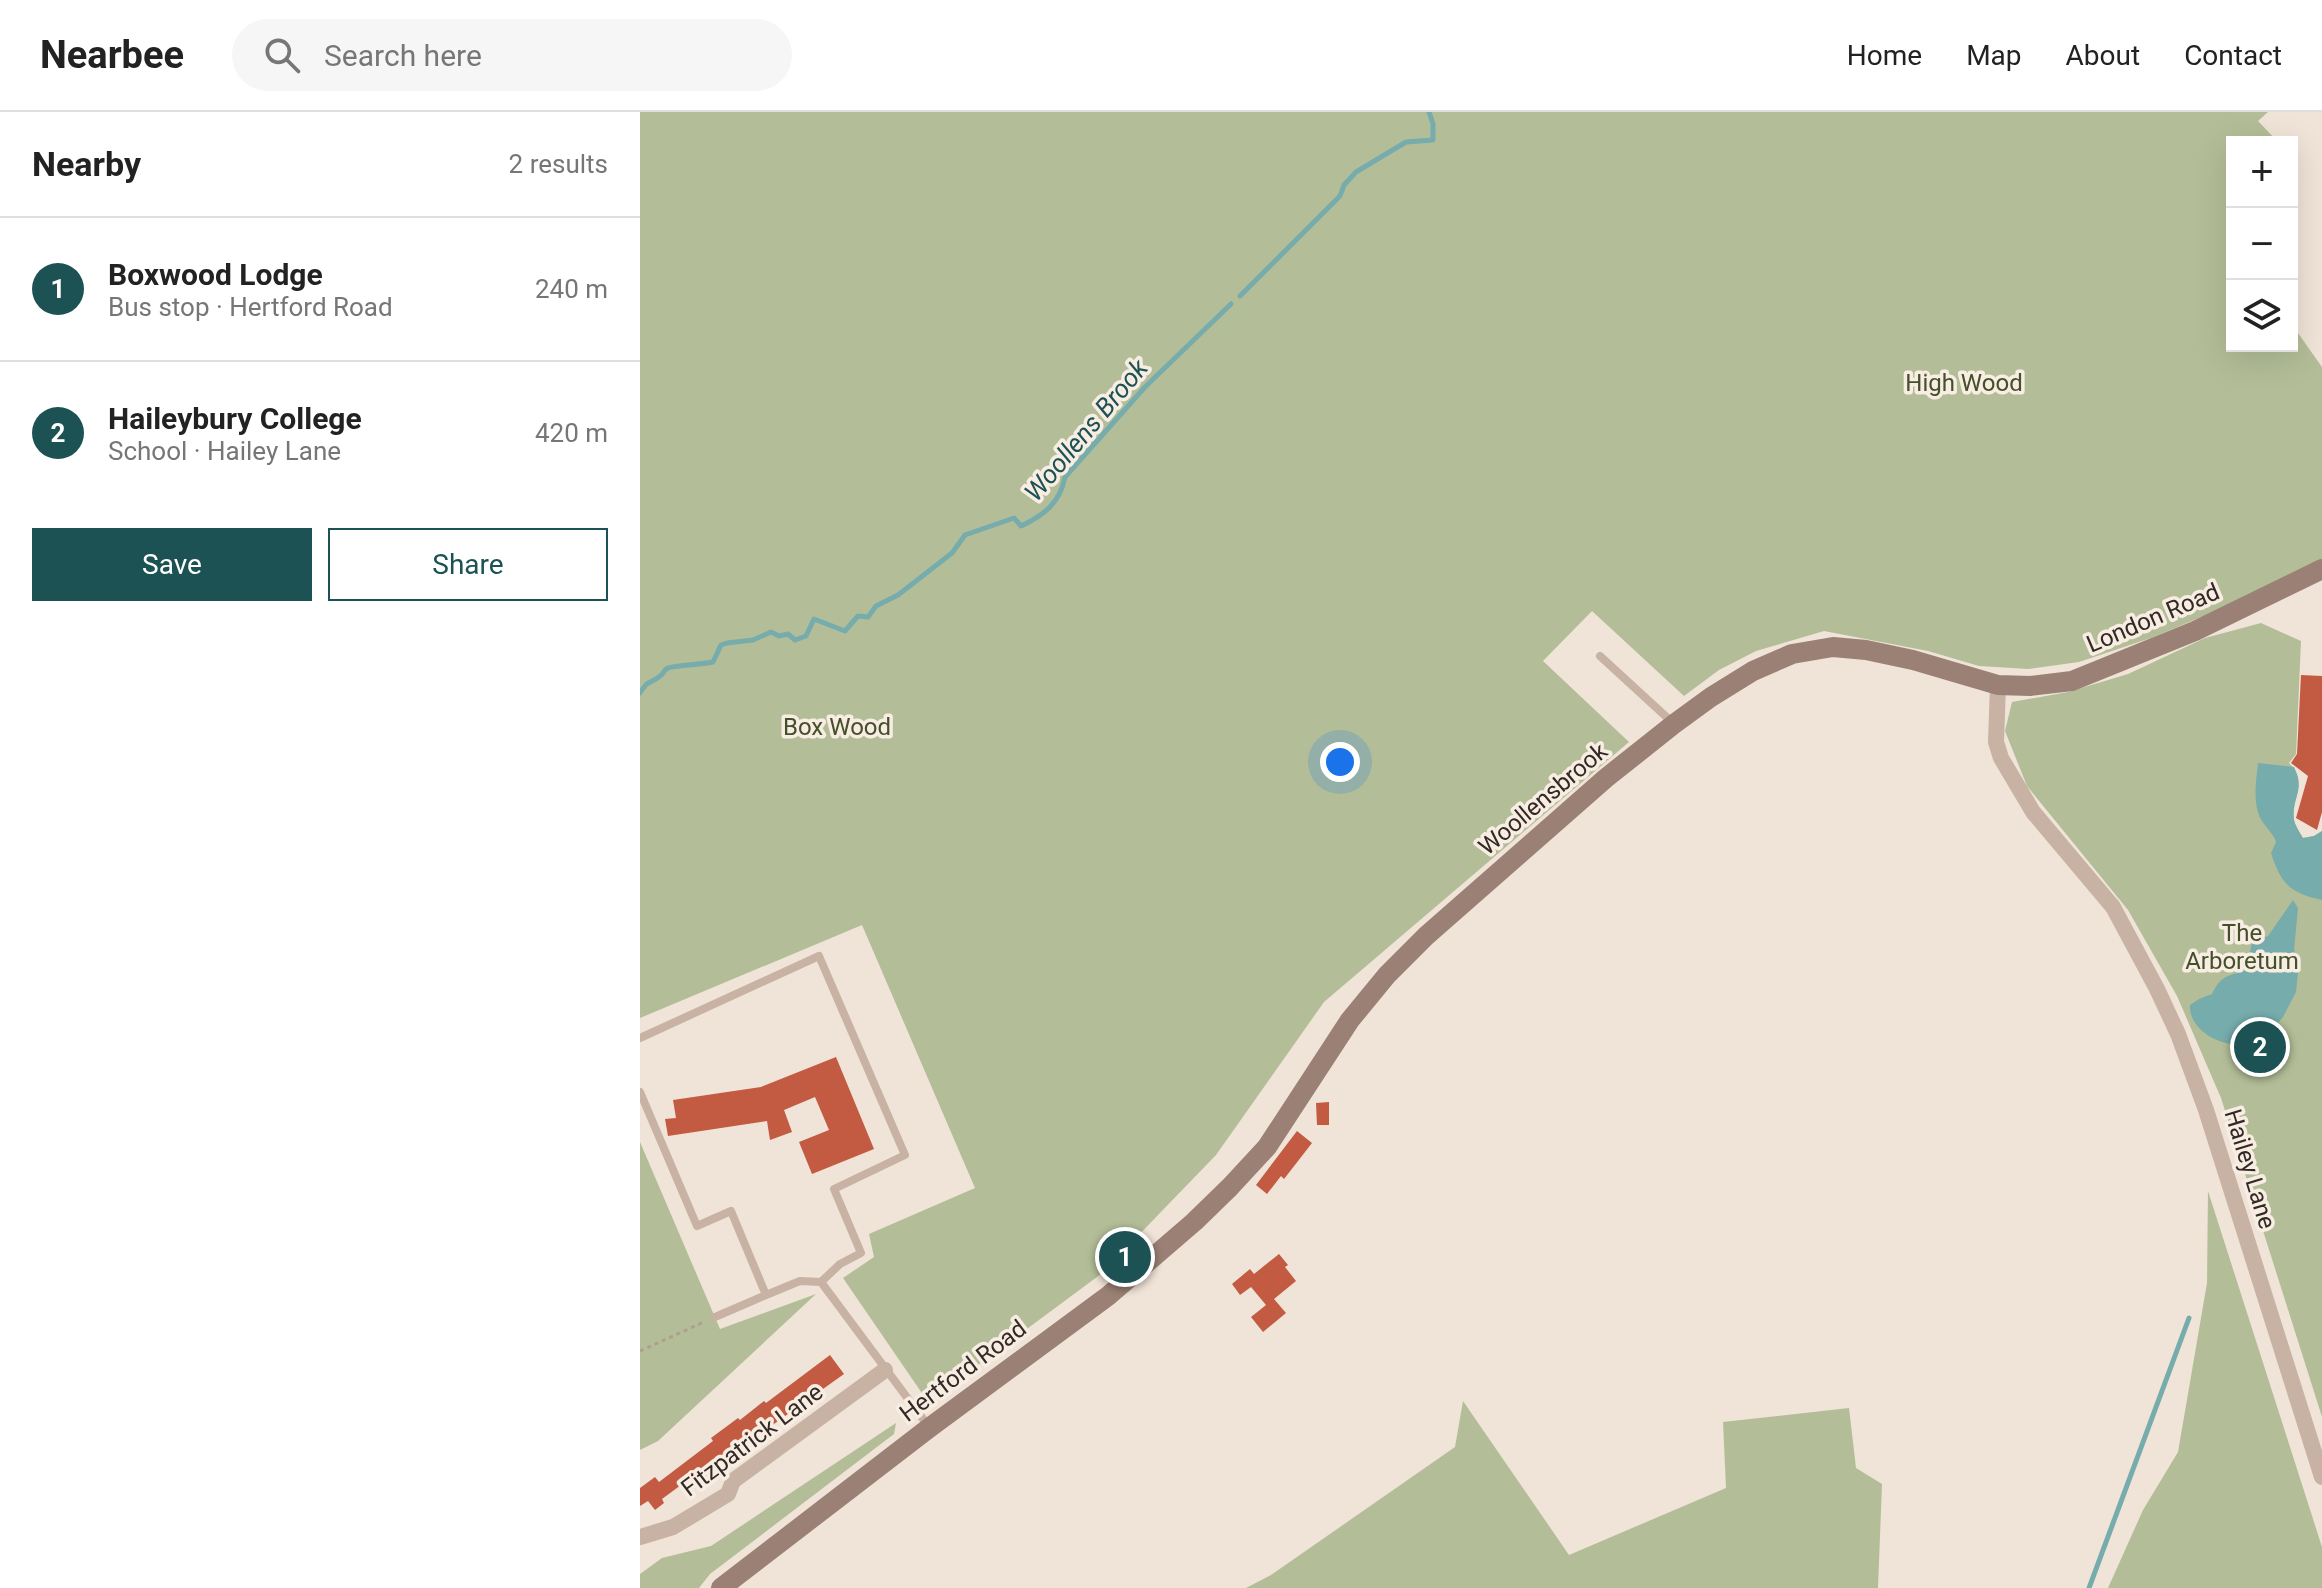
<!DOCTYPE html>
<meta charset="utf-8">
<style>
:root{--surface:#fff;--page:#f6f6f6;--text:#222;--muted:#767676;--line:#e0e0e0;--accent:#1c5253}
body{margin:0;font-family:Roboto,sans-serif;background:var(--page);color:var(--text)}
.controls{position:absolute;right:24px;top:24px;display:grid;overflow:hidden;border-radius:0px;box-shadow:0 8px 32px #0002}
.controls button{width:72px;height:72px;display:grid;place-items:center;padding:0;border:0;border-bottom:2px solid var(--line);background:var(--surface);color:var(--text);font:40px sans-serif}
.you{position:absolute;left:700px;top:650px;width:28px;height:28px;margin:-20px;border:6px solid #fff;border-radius:50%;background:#1a73e8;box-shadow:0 0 0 12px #1a73e833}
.badge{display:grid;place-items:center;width:52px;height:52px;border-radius:50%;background:var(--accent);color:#fff;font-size:26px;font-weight:700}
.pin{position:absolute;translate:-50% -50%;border:4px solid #fff;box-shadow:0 2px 8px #0006}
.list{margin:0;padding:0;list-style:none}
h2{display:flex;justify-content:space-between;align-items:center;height:104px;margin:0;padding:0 32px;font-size:34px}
h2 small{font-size:26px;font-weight:400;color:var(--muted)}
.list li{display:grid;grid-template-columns:52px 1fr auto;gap:24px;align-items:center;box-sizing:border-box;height:144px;padding:0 32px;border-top:2px solid var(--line)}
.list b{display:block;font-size:30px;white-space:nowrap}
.list p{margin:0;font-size:26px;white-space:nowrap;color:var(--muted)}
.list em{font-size:26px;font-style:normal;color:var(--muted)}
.actions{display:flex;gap:16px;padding:24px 32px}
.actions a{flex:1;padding:18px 0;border:2px solid var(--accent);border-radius:0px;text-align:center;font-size:28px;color:var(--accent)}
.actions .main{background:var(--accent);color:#fff}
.icon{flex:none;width:44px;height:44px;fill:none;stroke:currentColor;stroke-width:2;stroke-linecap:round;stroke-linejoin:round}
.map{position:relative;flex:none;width:1682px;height:1476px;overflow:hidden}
header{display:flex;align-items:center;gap:48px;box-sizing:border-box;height:112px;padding:0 40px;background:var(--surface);border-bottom:2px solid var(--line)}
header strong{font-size:38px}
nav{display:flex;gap:44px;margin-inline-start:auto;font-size:28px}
.search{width:560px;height:72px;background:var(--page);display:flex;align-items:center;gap:20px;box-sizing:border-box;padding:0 28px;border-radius:44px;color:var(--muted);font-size:30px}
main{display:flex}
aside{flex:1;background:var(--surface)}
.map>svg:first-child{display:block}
.green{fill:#b3be98}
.water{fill:#77acac}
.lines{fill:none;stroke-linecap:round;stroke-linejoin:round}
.stream{stroke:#77acac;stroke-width:5}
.building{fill:#c35a42}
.path{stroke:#b39c8e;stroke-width:3;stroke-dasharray:4 4;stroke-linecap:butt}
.service{stroke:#c7b2a4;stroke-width:8}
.minor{stroke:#c7b2a4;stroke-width:16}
.secondary{stroke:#9b8175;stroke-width:20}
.labels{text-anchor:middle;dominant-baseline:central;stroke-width:7;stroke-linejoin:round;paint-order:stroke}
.park-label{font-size:24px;fill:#44502a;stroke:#f8ede3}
.street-label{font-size:24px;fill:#332925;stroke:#f8ede3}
.water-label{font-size:26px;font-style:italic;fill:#1c5253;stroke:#f8ede3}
</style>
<header>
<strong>Nearbee</strong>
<div class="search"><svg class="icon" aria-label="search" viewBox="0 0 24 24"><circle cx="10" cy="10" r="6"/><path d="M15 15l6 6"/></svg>Search here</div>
<nav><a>Home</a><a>Map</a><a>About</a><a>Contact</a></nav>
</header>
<main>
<aside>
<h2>Nearby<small>2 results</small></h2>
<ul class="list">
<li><span class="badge">1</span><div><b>Boxwood Lodge</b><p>Bus stop · Hertford Road</p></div><em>240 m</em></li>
<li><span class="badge">2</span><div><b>Haileybury College</b><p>School · Hailey Lane</p></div><em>420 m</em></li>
</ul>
<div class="actions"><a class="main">Save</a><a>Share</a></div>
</aside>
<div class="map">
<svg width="1682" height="1476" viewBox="0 0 1682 1476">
<rect width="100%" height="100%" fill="#f0e3d7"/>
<path class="green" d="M 0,0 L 1628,0 L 1618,9 L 1638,30 L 1592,30 L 1592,234 L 1652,234 L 1652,186 L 1658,221 L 1682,255 L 1682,448 L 1602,488 L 1511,526 L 1439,550 L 1388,557 L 1339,554 L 1288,539 L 1184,519 L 1116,539 L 1079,558 L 1044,584 L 952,499 L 903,549 L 989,630 L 684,890 L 576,1043 L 461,1162 L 288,1290 L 203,1166 L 234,1145 L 229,1122 L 335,1076 L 222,813 L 0,906 Z
M 1621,511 L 1661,529 L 1656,642 L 1649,651 C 1669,670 1651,686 1654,708 C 1655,714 1660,721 1663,726 L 1674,724 L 1682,719 L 1682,1305 L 1581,986 L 1537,884 L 1488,798 L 1387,674 L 1365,619 L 1372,590 L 1428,580 L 1488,562 L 1565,526 Z
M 0,1030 L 80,1217 L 176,1182 L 18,1329 L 0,1338 Z
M 1568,1079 L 1682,1435 L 1682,1476 L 1468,1476 L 1503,1398 L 1538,1340 L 1567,1171 Z
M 823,1289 L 929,1443 L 1086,1376 L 1083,1310 L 1209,1296 L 1216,1356 L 1242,1372 L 1238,1476 L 606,1476 L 631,1463 L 815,1335 Z
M 256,1311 L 254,1322 L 70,1462 L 59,1476 L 0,1476 L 0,1462 L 22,1446 L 71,1434 Z"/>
<path class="water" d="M 1618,651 L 1654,655 C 1666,680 1651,685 1654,708 C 1655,713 1660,721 1663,726 L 1674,724 L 1682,719 L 1682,788 C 1650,781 1641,772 1631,741 L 1636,730 C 1633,721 1627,717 1622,709 C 1612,693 1616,669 1618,651 Z
M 1653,788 L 1658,796 L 1654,838 L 1659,852 L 1656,880 L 1643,905 L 1628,922 L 1619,922 C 1601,946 1548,924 1550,893 L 1559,887 L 1572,882 C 1582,860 1593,864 1612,856 L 1610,840 L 1612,830 L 1628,824 Z"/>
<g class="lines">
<path class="stream" d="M 600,184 L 700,84 L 704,73 L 716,60 L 766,30 L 793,28 L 793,12 L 789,0
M 0,581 C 9,567 8,573 19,565 C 26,560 21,560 28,556 C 31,554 65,552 73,550 L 81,533 L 87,531 L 113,528 L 131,520 L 139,524 L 148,522 L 155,528 L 166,524 L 174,507 L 205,519 L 218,504 L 228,505 L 236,494 L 258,483 L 312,441 L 325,423 L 374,406 L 381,414 C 404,403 420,391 425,365 L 505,275 L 591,192
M 1449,1476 L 1549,1206"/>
</g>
<path class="building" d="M 1661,563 L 1682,564 L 1682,700 L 1677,718 L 1656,706 L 1668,664 L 1651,651 L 1657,642 Z
M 196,945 L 234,1037 L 172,1062 L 159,1030 L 189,1018 L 175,985 L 144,998 L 152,1020 L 130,1028 L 127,1009 L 28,1024 L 25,1007 L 36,1006 L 33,988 L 121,975 Z
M 689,990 L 689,1013 L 677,1013 L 676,991 Z
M 657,1019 L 672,1031 L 644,1067 L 641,1064 L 627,1082 L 616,1073 Z
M 639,1142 L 648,1153 L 645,1155 L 656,1169 L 634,1187 L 646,1201 L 623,1220 L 611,1205 L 626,1193 L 611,1175 L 600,1183 L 592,1172 L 610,1157 L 614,1162 Z
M 190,1243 L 204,1262 L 120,1322 L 119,1320 L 71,1356 L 73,1359 L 46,1380 L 41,1373 L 22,1387 L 24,1391 L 15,1398 L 8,1389 L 0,1394 L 0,1376 L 15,1365 L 19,1370 L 73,1329 L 71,1326 L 98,1306 L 100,1308 L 124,1289 L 126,1291 Z"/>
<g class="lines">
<path class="path" d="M 0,1239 L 64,1210"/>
<path class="service" d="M 960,544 L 1033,611
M 0,926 L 179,844 L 265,1043 L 194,1077 L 221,1141 L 200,1152 L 181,1170 L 160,1169 L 126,1183 L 91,1099 L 57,1114 L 0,980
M 181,1170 L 289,1315
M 75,1205 L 126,1183"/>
<path class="minor" d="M 1358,573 L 1356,630 L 1361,646 L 1393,700 L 1473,795 L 1517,877 L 1538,922 L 1566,998 L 1682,1365
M 0,1425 L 33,1415 L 88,1382 L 93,1369 L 245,1258"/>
<path class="secondary" d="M 81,1476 L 289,1316 L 468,1184 L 554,1110 L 590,1075 L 627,1035 L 710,908 L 747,863 L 786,824 L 966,666 L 1034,612 L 1071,585 L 1113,559 L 1152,542 L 1193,535 L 1226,538 L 1273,548 L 1358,573 L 1390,574 L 1432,569 L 1555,519 L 1682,457"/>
</g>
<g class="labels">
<g class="park-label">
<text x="1324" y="271">High Wood</text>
<text x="197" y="615">Box Wood</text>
<text x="1602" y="821">The<tspan x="1602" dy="28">Arboretum</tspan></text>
</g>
<g class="street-label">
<text transform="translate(1513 506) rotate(-23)">London Road</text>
<text transform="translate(903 687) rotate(-40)">Woollensbrook</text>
<text transform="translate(1610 1057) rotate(73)">Hailey Lane</text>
<text transform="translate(323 1259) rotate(-37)">Hertford Road</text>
<text transform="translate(112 1328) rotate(-37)">Fitzpatrick Lane</text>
</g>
<g class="water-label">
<text transform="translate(446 318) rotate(-50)">Woollens Brook</text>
</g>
</g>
</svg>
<div class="controls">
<button>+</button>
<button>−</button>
<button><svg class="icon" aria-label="layers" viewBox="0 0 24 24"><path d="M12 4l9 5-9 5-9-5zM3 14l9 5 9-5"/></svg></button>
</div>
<div class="you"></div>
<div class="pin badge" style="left:485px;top:1145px">1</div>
<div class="pin badge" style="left:1620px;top:935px">2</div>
</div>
</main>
